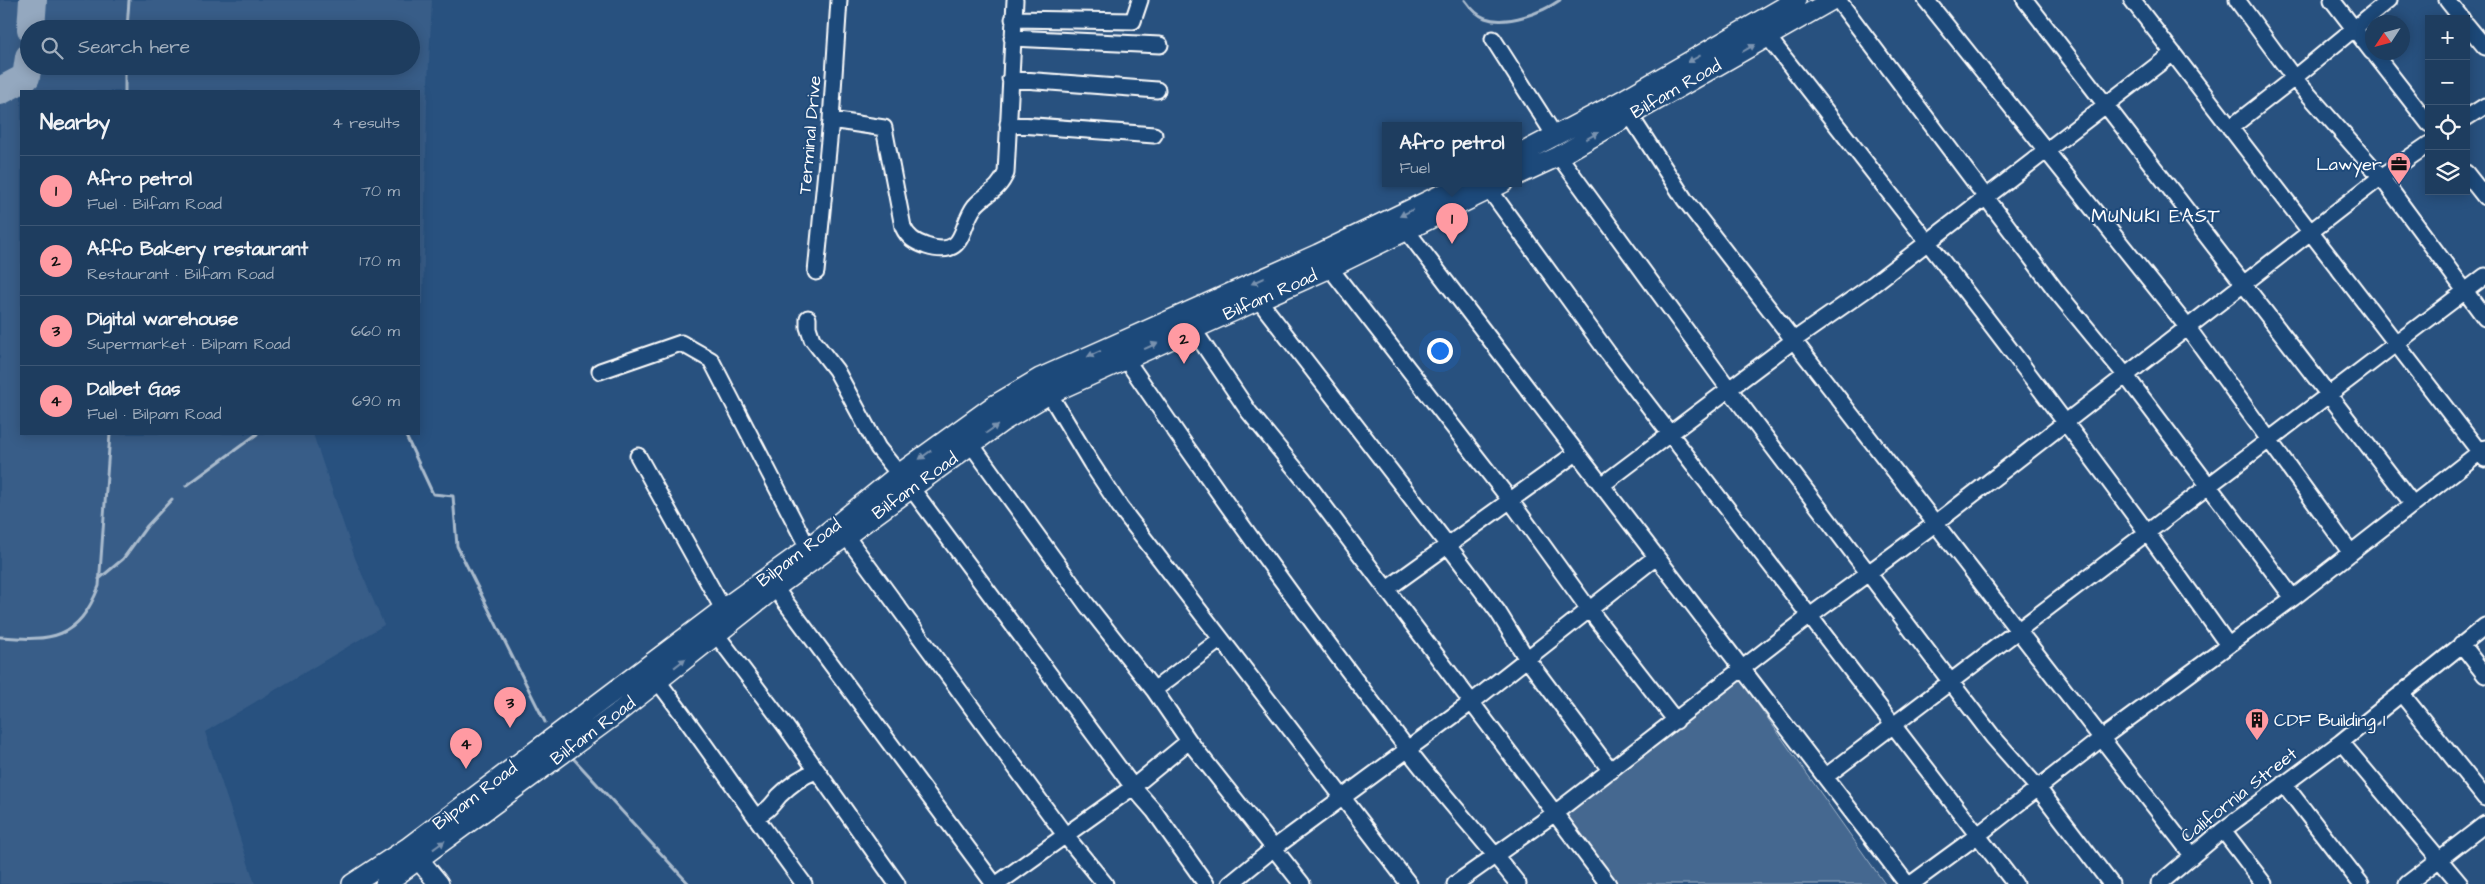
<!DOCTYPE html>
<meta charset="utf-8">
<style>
:root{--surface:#1e3d5f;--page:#264465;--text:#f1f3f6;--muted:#a1aebd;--line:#3c5674;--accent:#ff9aa2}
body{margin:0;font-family:"Architects Daughter",sans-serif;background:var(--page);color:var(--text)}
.controls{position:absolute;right:15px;top:15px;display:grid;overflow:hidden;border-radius:0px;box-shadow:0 2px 12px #0003}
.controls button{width:45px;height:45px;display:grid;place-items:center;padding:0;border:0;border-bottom:1px solid var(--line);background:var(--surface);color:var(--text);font:25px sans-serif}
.compass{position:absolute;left:2365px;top:15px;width:45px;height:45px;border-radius:50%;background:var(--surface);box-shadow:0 2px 12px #0003;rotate:234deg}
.you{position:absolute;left:1439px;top:350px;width:18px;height:18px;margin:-12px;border:4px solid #fff;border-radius:50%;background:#1a73e8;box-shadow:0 0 0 8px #1a73e833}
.badge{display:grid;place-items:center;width:32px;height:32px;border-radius:50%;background:var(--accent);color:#111;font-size:16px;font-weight:700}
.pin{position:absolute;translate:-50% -41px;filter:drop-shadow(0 1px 2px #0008)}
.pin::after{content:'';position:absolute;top:26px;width:18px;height:15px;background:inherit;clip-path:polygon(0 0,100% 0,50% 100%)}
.popup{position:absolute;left:1382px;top:122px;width:140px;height:65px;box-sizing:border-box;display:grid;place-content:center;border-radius:0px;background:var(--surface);filter:drop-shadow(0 1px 4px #0005);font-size:16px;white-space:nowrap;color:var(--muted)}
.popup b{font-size:19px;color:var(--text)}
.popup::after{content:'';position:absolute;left:50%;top:100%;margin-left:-10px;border:10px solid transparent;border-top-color:var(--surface)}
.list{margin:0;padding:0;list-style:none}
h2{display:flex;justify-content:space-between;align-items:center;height:65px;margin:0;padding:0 20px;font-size:21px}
h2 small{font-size:16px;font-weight:400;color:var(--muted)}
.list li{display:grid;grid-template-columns:32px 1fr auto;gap:15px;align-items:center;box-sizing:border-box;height:70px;padding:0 20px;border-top:1px solid var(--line)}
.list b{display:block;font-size:19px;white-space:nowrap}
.list p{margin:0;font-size:16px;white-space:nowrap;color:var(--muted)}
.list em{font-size:16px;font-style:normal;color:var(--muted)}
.icon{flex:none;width:28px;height:28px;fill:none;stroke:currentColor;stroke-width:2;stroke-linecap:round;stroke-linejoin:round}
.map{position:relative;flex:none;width:2485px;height:884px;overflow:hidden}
.search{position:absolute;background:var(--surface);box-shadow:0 2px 12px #0003;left:20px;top:20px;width:400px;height:55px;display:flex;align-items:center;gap:12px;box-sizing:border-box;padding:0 18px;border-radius:28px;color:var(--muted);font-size:19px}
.panel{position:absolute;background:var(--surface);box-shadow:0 2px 12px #0003;left:20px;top:90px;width:400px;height:345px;border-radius:0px}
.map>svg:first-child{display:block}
.built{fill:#375d88;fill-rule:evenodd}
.green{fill:#446890;stroke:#a2b4c8}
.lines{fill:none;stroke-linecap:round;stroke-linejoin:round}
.stream{stroke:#aabbcd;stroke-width:3}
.taxiway{stroke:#94a8bf;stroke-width:28}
.minor-casing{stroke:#fff;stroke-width:19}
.major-casing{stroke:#fff;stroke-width:22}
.minor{stroke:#1f4a7a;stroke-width:15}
.major{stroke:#1f4a7a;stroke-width:19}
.oneway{fill:#7992af}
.labels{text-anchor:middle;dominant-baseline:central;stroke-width:4;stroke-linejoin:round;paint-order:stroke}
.street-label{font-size:18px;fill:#fff;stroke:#1f4a7a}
.poi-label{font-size:18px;fill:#fff;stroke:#1f4a7a;text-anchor:end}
.neighbourhood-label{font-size:19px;letter-spacing:1px;fill:#fff;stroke:#1f4a7a}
</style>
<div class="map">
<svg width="2485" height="884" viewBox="0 0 2485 884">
<rect width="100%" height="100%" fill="#28517f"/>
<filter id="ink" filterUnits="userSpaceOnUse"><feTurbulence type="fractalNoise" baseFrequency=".02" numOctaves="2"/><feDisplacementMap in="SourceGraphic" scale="10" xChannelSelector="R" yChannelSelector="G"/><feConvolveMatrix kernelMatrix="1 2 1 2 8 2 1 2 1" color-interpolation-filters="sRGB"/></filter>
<g filter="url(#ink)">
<path class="built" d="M 0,0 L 432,0 L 427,104 L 423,305 L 419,305 L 419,91 L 21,91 L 21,434 L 313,434 L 355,558 L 384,625 L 205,732 L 255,884 L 0,884 ZM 29,29 L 411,29 L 411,66 L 29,66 Z"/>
<path class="green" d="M 1737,675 L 1885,884 L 1616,884 L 1560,809 Z"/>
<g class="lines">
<path class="stream" d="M 1465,0 C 1470,7 1477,15 1485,18 C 1507,26 1543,12 1560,0
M 127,29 L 129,0
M 125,91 L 125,66
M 405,434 L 433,494 L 453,496 L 457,546 L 545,722
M 186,486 L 257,434
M 99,579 L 123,559 L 147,526 L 172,499
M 0,637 C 52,641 78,640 99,586 L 110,434
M 572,757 L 689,884"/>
<path class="taxiway" d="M 31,29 L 33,0
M 0,91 L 26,77 L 29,57"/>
<defs>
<path id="minor" d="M 1838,0 L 2057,292 L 2126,376 L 2293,598
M 1926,0 L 2188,328 L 2351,553
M 2025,0 L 2412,503
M 2132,0 L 2485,459
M 2237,0 L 2294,78 L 2381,177 L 2485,318
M 2332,0 L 2372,52
M 2447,0 L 2462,19
M 1013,19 L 1133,21 L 1140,0
M 2466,24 L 2485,47
M 1768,37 C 1924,237 2081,437 2228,645
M 1012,38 L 1160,45
M 1493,39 L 1555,136
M 2373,52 L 2429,124
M 1010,79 L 1157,90
M 1624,106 L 1685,200 L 2192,855
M 2466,118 L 2485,106
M 831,120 L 884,128 L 903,227 C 908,238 915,242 926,246 C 967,259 959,226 975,206 C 986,193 998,192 1006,173 L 1015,0
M 1008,124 L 1154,135
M 2230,128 L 2294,78 L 2389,0
M 1559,156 L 1729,389 L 1950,681 L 1993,737 L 2038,788 L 2111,884
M 2466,173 L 2485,197
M 1489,189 L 1608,353 L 2015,884
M 1407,231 L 1907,884
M 1330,268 L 1510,500 L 1588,608 L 1676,721
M 816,272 L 831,120 L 839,0
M 1258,299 L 1447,544 L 1498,612 L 1527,659 L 1611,771
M 808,318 L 808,327 L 812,339 L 836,370 L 878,448 L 899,474
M 1193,329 L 1249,412 L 1306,482 L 1608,884
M 1125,358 C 1215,490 1309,620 1406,747 C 1441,794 1482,837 1518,884
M 600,371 L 681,343 L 711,360 L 808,548
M 1044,385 L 1091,463 L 1120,507 L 1409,884
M 971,444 L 1087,605 L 1154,690 L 1189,741 L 1302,884
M 638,456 L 723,609
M 1602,485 L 1794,340 L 1867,289 L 2173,53
M 912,489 L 1133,787 L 1154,811 L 1206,884
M 846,536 L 1065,835 L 1105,884
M 775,588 L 994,884
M 1387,589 L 1576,453
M 716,634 L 784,724 L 897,884
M 2461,644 L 2485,675
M 657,680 C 708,747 754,817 804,884
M 1154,690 L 1221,639
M 2401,693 L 2485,798
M 2341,742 L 2460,884
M 1825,777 L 2485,276
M 2284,784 L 2361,884
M 755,816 C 767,812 771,806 779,796 C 790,785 802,776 816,771
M 2223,830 L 2264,884
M 997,884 L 1133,787 L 1189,741
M 1230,884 L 1274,848 L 1472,702 L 1656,557
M 1455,884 L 1555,813 L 1810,616 L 1936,523 L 2381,177 L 2429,144
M 1911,884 L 1978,835 L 2102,738 L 2293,598 L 2485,448
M 2159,884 L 2223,830 L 2341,742 L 2485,626
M 2407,884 L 2485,824"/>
<path id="major" d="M 1518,155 L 1621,101 L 1796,0
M 1518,175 L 1559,156 L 1832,0
M 411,850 L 439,884
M 352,884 L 407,848 L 723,609 L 808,548 L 899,474 L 993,406 L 1040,378 L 1318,254 L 1465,183
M 385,884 L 615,715 L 775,588 L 1002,422 L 1049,394 L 1330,268 L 1503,183"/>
</defs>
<use href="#minor" class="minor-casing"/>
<use href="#major" class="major-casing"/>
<use href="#minor" class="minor"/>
<use href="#major" class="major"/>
</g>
<defs><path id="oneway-solid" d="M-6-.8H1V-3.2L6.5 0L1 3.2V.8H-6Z" transform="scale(1.25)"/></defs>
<g class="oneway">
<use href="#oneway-solid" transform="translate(1749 48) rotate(-30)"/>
<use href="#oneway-solid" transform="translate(1694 59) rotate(151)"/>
<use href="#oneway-solid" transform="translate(1592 136) rotate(-29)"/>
<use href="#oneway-solid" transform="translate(1406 213) rotate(153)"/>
<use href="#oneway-solid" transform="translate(1258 281) rotate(156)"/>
<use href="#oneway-solid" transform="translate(1151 346) rotate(-24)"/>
<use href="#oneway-solid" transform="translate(1094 354) rotate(156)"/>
<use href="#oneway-solid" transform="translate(992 429) rotate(-35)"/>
<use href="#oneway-solid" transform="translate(925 455) rotate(144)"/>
<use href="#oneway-solid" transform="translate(680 663) rotate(-38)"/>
<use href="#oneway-solid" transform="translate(439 845) rotate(-36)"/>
</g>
</g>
<defs>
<symbol id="office-pin" viewBox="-11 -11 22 30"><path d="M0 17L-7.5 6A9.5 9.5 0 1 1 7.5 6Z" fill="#ff9aa2" stroke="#1f4a7a"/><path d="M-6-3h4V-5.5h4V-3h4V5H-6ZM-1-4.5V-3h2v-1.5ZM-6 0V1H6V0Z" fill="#111"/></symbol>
<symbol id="building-pin" viewBox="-11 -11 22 30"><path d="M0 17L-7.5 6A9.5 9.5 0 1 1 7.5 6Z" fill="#ff9aa2" stroke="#1f4a7a"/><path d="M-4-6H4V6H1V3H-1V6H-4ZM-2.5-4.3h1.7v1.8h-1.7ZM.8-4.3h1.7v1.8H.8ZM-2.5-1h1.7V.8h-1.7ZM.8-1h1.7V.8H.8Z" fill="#111"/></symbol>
</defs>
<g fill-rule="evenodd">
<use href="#office-pin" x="2385" y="150" width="28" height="38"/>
<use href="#building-pin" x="2243" y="706" width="28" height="38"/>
</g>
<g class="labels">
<g class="street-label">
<text transform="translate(1676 89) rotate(-30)">Bilfam Road</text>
<text transform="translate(810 135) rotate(-85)">Terminal Drive</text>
<text transform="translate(1270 295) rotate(-24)">Bilfam Road</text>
<text transform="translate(915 486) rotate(-36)">Bilfam Road</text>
<text transform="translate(799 553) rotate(-37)">Bilpam Road</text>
<text transform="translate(593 731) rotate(-37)">Bilfam Road</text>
<text transform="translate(2239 795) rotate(-38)">California Street</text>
<text transform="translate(475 796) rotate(-37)">Bilpam Road</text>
</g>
<g class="poi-label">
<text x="2382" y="164">Lawyer</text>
<text x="2274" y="720" text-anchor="start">CDF Building I</text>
</g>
<g class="neighbourhood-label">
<text x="2156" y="216">MUNUKI EAST</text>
</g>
</g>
</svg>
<div class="controls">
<button>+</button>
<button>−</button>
<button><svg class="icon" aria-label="locate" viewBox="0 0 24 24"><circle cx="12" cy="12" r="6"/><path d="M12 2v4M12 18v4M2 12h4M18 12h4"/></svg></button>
<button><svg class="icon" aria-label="layers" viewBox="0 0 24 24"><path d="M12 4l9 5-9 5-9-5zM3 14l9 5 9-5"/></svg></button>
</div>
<svg class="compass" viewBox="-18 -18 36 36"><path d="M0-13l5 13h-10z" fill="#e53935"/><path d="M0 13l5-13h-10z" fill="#a1aebd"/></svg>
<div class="you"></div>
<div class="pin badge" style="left:1452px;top:244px">1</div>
<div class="popup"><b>Afro petrol</b>Fuel</div>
<div class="pin badge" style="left:1184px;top:364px">2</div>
<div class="pin badge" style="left:510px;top:728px">3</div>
<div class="pin badge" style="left:466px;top:769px">4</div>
<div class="search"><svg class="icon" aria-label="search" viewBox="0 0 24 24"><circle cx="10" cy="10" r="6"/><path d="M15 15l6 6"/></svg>Search here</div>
<section class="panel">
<h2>Nearby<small>4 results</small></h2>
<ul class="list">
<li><span class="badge">1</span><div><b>Afro petrol</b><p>Fuel · Bilfam Road</p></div><em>70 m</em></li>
<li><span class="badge">2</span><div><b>Affo Bakery restaurant</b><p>Restaurant · Bilfam Road</p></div><em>170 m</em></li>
<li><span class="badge">3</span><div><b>Digital warehouse</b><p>Supermarket · Bilpam Road</p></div><em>660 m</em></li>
<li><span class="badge">4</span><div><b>Dalbet Gas</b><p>Fuel · Bilpam Road</p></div><em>690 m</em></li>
</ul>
</section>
</div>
